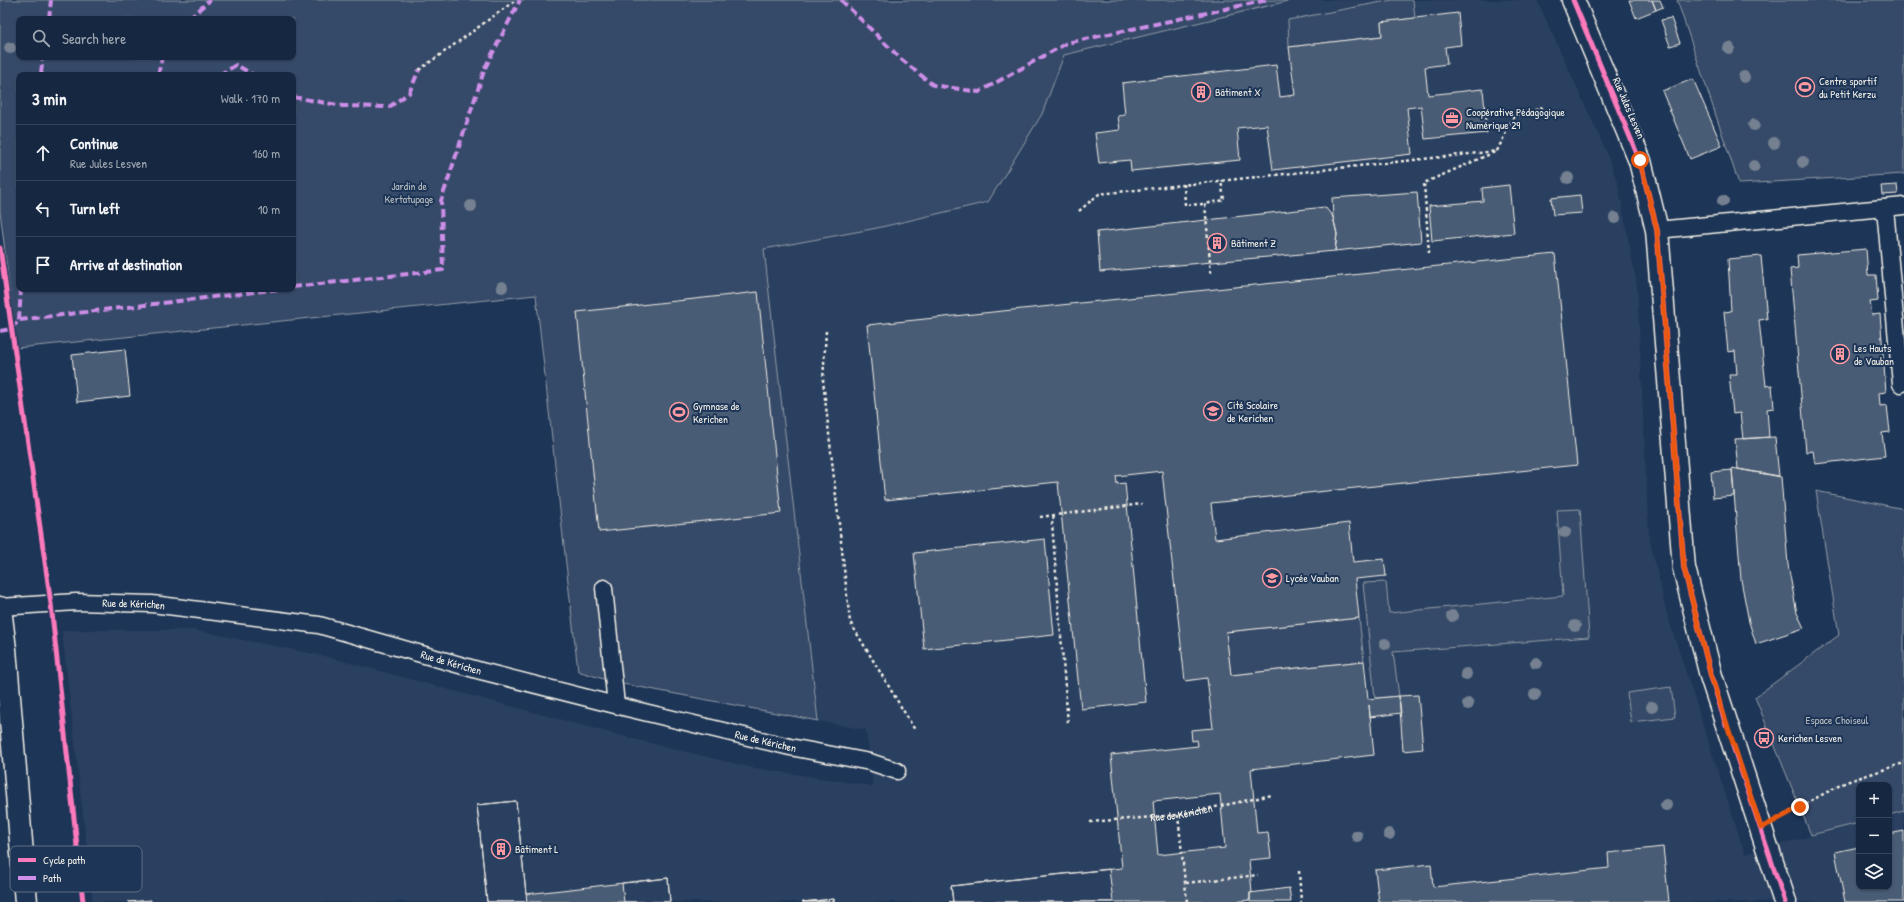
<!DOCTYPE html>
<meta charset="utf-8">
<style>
:root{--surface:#162841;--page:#23344c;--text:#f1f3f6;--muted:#9ea6b1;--line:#35445a}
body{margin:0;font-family:"Patrick Hand",sans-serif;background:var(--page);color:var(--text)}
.controls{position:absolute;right:12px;bottom:12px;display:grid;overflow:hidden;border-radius:8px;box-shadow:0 1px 3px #0004}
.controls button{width:36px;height:36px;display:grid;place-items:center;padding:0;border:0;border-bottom:1px solid var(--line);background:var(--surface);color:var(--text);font:20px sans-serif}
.stop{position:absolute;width:12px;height:12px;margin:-9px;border:3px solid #ea580c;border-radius:50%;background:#fff}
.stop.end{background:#ea580c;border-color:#fff;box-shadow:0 1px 4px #0008}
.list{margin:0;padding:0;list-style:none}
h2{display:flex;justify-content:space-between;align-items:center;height:52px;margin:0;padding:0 16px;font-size:17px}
h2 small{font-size:13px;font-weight:400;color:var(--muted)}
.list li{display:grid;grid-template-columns:26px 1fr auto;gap:12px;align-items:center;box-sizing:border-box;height:56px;padding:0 16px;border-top:1px solid var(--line)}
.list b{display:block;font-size:15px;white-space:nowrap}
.list p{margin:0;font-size:13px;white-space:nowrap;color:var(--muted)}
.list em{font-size:13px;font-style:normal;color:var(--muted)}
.icon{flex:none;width:22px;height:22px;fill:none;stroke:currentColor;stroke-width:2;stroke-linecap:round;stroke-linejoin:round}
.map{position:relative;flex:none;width:1904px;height:902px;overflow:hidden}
.search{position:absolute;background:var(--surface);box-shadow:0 1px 3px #0004;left:16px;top:16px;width:280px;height:44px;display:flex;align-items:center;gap:10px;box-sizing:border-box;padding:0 14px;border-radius:8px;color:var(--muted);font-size:15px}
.panel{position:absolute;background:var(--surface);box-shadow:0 1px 3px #0004;left:16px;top:72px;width:280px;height:220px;border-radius:8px}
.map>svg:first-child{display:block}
.built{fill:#2a4060}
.green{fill:#354a67;stroke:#949ea8;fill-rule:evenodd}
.building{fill:#485b74;stroke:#f4f1e8;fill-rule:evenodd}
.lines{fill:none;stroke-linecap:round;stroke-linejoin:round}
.lane-casing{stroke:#f4f1e8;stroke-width:19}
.secondary-casing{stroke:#f4f1e8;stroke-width:25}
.path{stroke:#f4f1e8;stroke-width:2.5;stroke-dasharray:3 3;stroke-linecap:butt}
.lane{stroke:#1d3557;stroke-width:16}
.secondary{stroke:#1d3557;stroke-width:22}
.quiet{stroke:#ce8fe9;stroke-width:4;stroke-dasharray:8 4;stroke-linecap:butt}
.cycleway-casing{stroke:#1d3557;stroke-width:8}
.cycleway{stroke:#fd7abc;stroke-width:5}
.tree{fill:#748191}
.route{stroke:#ea580c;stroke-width:5}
.labels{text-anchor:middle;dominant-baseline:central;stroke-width:4;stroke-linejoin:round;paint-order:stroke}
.poi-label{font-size:11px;fill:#f4f1e8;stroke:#1d3557;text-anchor:start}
.street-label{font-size:11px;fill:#f4f1e8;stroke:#1d3557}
.park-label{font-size:11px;fill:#bbbfc1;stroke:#1d3557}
.key{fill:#1d3557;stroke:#5e6d82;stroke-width:1}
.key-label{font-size:11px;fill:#f4f1e8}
</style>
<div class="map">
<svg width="1904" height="902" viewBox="0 0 1904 902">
<rect width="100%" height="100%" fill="#1d3557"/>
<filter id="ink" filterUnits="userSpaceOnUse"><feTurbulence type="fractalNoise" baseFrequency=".025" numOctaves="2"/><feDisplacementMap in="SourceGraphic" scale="8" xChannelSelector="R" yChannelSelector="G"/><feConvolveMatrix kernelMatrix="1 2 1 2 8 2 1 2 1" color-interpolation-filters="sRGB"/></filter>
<g filter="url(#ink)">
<path class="built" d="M 1292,0 L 1537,0 L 1606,151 L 1618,184 L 1637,285 L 1649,537 L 1667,614 L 1745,854 L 1859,823 L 1859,887 L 1889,887 L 1889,815 L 1904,812 L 1904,902 L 93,902 L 62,631 L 72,630 L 194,630 L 324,656 L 630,738 L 749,767 L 873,786 L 866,730 L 818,721 L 764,248 L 877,228 L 988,202 L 1042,114 L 1064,55 Z"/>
<path class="green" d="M 0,0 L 1292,0 L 1064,55 L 1042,114 L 988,202 L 877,228 L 764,249 L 818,721 L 613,682 L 578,671 L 536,295 L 17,348 L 0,211 ZM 19,19 L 293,19 L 293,57 L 19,57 ZM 19,75 L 293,75 L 293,289 L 19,289 Z
M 1392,0 L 1413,0 L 1415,18 L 1381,22 L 1382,36 L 1289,47 L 1288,20 Z
M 1677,0 L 1904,0 L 1904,174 L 1739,184 Z
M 1816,491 L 1904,509 L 1904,811 L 1889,815 L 1889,785 L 1859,785 L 1859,823 L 1811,835 L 1755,697 L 1839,635 Z
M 1580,509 L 1589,637 L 1393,652 L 1399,696 L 1375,698 L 1363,583 L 1386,582 L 1389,613 L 1563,596 L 1557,510 Z
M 1359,618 L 1364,661 L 1231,675 L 1226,632 Z
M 1671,687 L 1675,717 L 1631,722 L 1627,693 Z"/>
<path class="building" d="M 1629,0 L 1652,0 L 1656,10 L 1636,18 Z
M 1652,0 L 1660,0 L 1663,7 L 1656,10 Z
M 1458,13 L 1461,45 L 1445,47 L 1447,64 L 1425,67 L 1428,95 L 1483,89 L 1487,133 L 1425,139 L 1421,106 L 1407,108 L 1412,154 L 1273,170 L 1267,125 L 1237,128 L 1240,160 L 1131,171 L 1130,160 L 1099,163 L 1095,133 L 1120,130 L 1118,116 L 1125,115 L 1122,83 L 1276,65 L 1280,97 L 1295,95 L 1289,47 L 1382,36 L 1381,22 Z
M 1671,18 L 1680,43 L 1670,46 L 1661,20 Z
M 1693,79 L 1722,146 L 1690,159 L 1662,91 Z
M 1509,185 L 1514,233 L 1432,241 L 1429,206 L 1483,201 L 1482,188 Z
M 1897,185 L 1898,194 L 1882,195 L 1881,186 Z
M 1417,192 L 1421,242 L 1335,251 L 1337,234 L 1333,217 L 1332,198 Z
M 1580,195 L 1582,213 L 1553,215 L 1551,198 Z
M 1325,207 L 1333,217 L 1337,234 L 1335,251 L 1100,272 L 1097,232 Z
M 1866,249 L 1868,275 L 1876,275 L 1878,301 L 1870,302 L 1872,315 L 1880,314 L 1886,392 L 1879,393 L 1880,406 L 1887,405 L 1890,432 L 1882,433 L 1885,456 L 1815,464 L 1813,451 L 1806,452 L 1790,269 L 1798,268 L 1797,255 Z
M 1555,254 L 1577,465 L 1211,503 L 1215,539 L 1349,523 L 1353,562 L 1384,559 L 1386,576 L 1355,579 L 1359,618 L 1226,632 L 1231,675 L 1364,661 L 1368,699 L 1399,696 L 1401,713 L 1370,717 L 1369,705 L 1374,755 L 1251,769 L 1257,833 L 1268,832 L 1271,858 L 1249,860 L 1252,892 L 1250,893 L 1250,900 L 1233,902 L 949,902 L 953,902 L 951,886 L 1122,868 L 1111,755 L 1198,746 L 1197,740 L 1192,741 L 1191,730 L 1213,728 L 1207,678 L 1185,681 L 1162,471 L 1116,476 L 1117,484 L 1125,483 L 1146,702 L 1081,709 L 1058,482 L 885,500 L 867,325 ZM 1220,794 L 1225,848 L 1158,855 L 1153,801 Z
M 1761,256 L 1767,319 L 1759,320 L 1766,386 L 1772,385 L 1774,408 L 1767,409 L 1769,437 L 1743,439 L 1740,413 L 1733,414 L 1729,374 L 1737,374 L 1735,351 L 1728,352 L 1724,312 L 1731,311 L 1728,259 Z
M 758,292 L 781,513 L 599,532 L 577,312 Z
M 125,349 L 130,396 L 77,402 L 72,355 Z
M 1775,437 L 1779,476 L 1738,469 L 1735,439 Z
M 1732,468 L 1781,477 L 1788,565 L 1797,613 L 1804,628 L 1756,644 L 1749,622 L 1741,580 Z
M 1732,470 L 1734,496 L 1713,498 L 1711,472 Z
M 1045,539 L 1054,635 L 924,649 L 914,553 Z
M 1418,695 L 1423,749 L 1403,751 L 1399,696 Z
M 516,801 L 526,894 L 668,878 L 670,902 L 487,902 L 477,805 Z
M 516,801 L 527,902 L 487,902 L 477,805 Z
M 1904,831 L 1904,902 L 1845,902 L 1835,852 L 1859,847 L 1859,887 L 1889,887 L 1889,834 Z
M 1663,847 L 1669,902 L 1379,902 L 1375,870 L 1431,864 L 1433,887 L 1609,868 L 1608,853 Z
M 1109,869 L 1113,902 L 949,902 L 953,902 L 951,886 Z
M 668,878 L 670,902 L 624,902 L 622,883 Z
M 1289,888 L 1291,902 L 1250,902 L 1250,893 Z
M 834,899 L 834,902 L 802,902 Z
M 834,899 L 834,902 L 802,902 Z
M 151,900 L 151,902 L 128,902 Z"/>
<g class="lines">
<defs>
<g id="lane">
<path d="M 1885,208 L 1901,384"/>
<path d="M 1657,230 L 1904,206"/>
<path d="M 604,588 L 616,705"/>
<path id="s2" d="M 0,607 L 76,602 L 152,604 L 319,625 L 481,671 L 623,707 L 790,747 L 870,762 L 897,771"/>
</g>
<path id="secondary" d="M 1573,0 L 1640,161 L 1657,230 L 1684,568 L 1711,676 L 1785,902
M 0,608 L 5,649 L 26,902"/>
</defs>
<use href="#lane" class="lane-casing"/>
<use href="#secondary" class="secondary-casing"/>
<g class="path">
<path d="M 419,70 L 516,0"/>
<path d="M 41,73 L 44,75"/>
<path d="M 1184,184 L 1185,205 L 1205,204"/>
<path d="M 1079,211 L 1099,194 L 1497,151"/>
<path d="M 1429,253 L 1424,183 L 1497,151 L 1514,116 L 1543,108"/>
<path d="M 1211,273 L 1205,204 L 1224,200 L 1221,180"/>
<path d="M 826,331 L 823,380 L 850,622 L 915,730"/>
<path d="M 1054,516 L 1052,523 L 1068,724"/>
<path d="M 1040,517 L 1142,504"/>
<path d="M 1178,815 L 1187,902"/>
<path d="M 1784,815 L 1846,782 L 1904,763"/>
<path id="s1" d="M 1090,822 L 1178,815 L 1272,795"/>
<path d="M 1299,871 L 1301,902"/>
<path d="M 1186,883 L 1258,875"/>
</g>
<use href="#lane" class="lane"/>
<use href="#secondary" class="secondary"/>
<path class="quiet" d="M 841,0 L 901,59 L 933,85 L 979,92 L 1067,43 L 1267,0
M 49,19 L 51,0
M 189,19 L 210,0
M 41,73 L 43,57
M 158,75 L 162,57
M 219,75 L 236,65 L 254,75
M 293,97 L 343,106 L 389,107 L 409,93 L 419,70
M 293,287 L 443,270 L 441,201 L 485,68 L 520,0
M 19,320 L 21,289
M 0,331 L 11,329 L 19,320 L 280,289"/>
<defs>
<path id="cycleway" d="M 1573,0 L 1640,161 L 1657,230 L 1684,568 L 1711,676 L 1726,725
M 0,248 L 51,604 L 83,902
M 1733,746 L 1785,902"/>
</defs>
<use href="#cycleway" class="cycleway-casing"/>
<use href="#cycleway" class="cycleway"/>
</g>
<g class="tree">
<circle cx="10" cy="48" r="6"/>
<circle cx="1729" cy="48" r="6"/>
<circle cx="1744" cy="77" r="6"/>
<circle cx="1754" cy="125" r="6"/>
<circle cx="1774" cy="143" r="6"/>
<circle cx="1803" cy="162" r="6"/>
<circle cx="1754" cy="166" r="6"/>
<circle cx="1568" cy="178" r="6"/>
<circle cx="1723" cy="201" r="6"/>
<circle cx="471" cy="206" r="6"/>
<circle cx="1615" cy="218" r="6"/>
<circle cx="502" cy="287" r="6"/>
<circle cx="1565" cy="532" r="6"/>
<circle cx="1452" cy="616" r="6"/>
<circle cx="1575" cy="626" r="6"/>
<circle cx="1385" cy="644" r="6"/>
<circle cx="1536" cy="663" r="6"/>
<circle cx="1466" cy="674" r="6"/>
<circle cx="1535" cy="694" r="6"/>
<circle cx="1468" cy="704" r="6"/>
<circle cx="1652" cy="707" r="6"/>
<circle cx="1666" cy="805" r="6"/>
<circle cx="1389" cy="834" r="6"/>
<circle cx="1357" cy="836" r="6"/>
</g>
</g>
<g class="lines" filter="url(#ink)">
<path class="route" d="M 1640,160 L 1657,230 L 1684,568 L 1711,676 L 1761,828 L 1800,807"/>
</g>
<defs>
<symbol id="stadium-ring" viewBox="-11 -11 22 22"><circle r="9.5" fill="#1d3557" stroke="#ff9aa2" stroke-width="1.5"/><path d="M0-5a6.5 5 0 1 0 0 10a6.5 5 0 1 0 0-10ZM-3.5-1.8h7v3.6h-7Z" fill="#ff9aa2"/></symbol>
<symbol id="building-ring" viewBox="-11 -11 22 22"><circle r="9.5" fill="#1d3557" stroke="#ff9aa2" stroke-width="1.5"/><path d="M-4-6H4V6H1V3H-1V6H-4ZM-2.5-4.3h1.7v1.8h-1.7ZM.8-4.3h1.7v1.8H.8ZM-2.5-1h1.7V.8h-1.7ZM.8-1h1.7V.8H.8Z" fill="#ff9aa2"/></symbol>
<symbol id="office-ring" viewBox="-11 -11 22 22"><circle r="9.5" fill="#1d3557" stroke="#ff9aa2" stroke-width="1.5"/><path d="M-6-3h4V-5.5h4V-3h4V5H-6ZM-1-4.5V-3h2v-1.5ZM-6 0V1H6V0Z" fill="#ff9aa2"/></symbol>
<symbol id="school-ring" viewBox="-11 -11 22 22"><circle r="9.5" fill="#1d3557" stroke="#ff9aa2" stroke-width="1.5"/><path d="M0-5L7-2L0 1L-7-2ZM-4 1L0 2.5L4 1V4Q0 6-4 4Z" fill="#ff9aa2"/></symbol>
<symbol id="bus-ring" viewBox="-11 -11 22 22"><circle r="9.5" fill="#1d3557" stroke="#ff9aa2" stroke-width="1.5"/><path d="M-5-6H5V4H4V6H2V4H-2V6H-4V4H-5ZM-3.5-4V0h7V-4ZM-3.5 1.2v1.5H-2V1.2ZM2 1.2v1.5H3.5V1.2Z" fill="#ff9aa2"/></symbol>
</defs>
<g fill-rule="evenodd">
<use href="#stadium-ring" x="1794" y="76" width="22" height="22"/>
<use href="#building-ring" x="1190" y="81" width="22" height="22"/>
<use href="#office-ring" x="1441" y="107" width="22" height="22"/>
<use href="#building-ring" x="1206" y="232" width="22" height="22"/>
<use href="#building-ring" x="1829" y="343" width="22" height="22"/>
<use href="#school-ring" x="1202" y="400" width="22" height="22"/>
<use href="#stadium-ring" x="668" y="401" width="22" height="22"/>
<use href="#school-ring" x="1261" y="567" width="22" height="22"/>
<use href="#bus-ring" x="1753" y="727" width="22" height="22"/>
<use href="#building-ring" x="490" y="838" width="22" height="22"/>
</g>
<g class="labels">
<g class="poi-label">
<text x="1819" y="81">Centre sportif<tspan x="1819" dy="13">du Petit Kerzu</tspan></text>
<text x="1215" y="92">Bâtiment X</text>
<text x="1466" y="112">Coopérative Pédagogique<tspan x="1466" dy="13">Numérique 29</tspan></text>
<text x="1231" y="243">Bâtiment Z</text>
<text x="1854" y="348">Les Hauts<tspan x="1854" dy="13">de Vauban</tspan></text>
<text x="1227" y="405">Cité Scolaire<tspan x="1227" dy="13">de Kerichen</tspan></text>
<text x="693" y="406">Gymnase de<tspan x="693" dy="13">Kerichen</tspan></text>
<text x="1286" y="578">Lycée Vauban</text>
<text x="1778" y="738">Kerichen Lesven</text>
<text x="515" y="849">Bâtiment L</text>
</g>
<g class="street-label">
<text transform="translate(1629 108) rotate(67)">Rue Jules Lesven</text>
<text stroke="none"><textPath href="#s2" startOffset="134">Rue de Kérichen</textPath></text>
<text stroke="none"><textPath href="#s2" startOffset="458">Rue de Kérichen</textPath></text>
<text stroke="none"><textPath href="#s2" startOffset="782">Rue de Kérichen</textPath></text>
<text stroke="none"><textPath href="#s1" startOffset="92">Rue de Kérichen</textPath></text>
</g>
<g class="park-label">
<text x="409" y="186">Jardin de<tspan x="409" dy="13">Kertatupage</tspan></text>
<text x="1837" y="720">Espace Choiseul</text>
</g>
</g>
<rect x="10" y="846" width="132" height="46" rx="6" class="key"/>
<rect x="18" y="858" width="18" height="4" fill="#fd7abc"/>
<rect x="18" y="876" width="18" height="4" fill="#ce8fe9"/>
<g class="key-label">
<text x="43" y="864">Cycle path</text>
<text x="43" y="882">Path</text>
</g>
</svg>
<div class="controls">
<button>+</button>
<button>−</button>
<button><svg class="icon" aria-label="layers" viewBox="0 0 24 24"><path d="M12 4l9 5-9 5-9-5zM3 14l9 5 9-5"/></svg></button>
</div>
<div class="stop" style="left:1640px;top:160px"></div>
<div class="stop end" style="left:1800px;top:807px"></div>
<div class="search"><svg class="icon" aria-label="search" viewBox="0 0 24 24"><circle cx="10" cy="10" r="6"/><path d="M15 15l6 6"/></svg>Search here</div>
<section class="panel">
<h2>3 min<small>Walk · 170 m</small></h2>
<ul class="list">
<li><svg class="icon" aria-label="ahead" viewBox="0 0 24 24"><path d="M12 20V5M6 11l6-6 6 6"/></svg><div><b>Continue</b><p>Rue Jules Lesven</p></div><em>160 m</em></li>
<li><svg class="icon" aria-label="left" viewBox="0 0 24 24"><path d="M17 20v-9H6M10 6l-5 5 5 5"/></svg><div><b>Turn left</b></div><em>10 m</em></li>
<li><svg class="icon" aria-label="arrive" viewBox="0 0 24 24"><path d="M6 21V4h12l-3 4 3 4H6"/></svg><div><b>Arrive at destination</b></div></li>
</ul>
</section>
</div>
